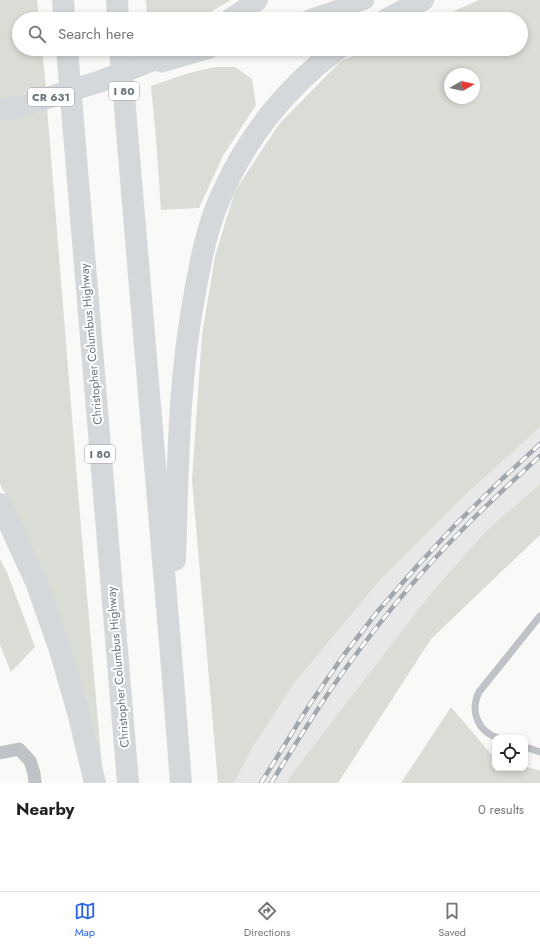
<!DOCTYPE html>
<style>
:root{--surface:#fff;--page:#f6f6f6;--text:#222;--muted:#767676;--line:#e0e0e0;--accent:#2563eb}
body{margin:0;font-family:Jost,sans-serif;background:var(--page);color:var(--text)}
.controls{position:absolute;right:12px;bottom:12px;display:grid;overflow:hidden;border-radius:8px;box-shadow:0 2px 6px #0003}
.controls button{width:36px;height:36px;display:grid;place-items:center;padding:0;border:0;border-bottom:1px solid var(--line);background:var(--surface);color:var(--text);font:20px sans-serif}
.compass{position:absolute;left:444px;top:68px;width:36px;height:36px;border-radius:50%;background:var(--surface);box-shadow:0 2px 6px #0003;rotate:81deg}
.list{margin:0;padding:0;list-style:none}
h2{display:flex;justify-content:space-between;align-items:center;height:52px;margin:0;padding:0 16px;font-size:17px}
h2 small{font-size:13px;font-weight:400;color:var(--muted)}
.icon{flex:none;width:22px;height:22px;fill:none;stroke:currentColor;stroke-width:2;stroke-linecap:round;stroke-linejoin:round}
.map{position:relative;flex:none;width:540px;height:783px;overflow:hidden}
.search{position:absolute;background:var(--surface);box-shadow:0 2px 6px #0003;left:12px;right:12px;top:12px;height:44px;display:flex;align-items:center;gap:10px;box-sizing:border-box;padding:0 14px;border-radius:22px;color:var(--muted);font-size:15px}
.sheet{height:108px;background:var(--surface)}
nav{display:flex;justify-content:space-around;align-items:center;box-sizing:border-box;height:56px;border-top:1px solid var(--line);background:var(--surface);font-size:11px;color:var(--muted)}
nav a{display:grid;justify-items:center;gap:2px}
nav .on{color:var(--accent)}
.map>svg:first-child{display:block}
.built{fill:#e7e8e7}
.green{fill:#d9ddd6;fill-rule:evenodd}
.lines{fill:none;stroke-linecap:round;stroke-linejoin:round}
.service{stroke:#bfc2c6;stroke-width:7}
.minor{stroke:#bfc2c6;stroke-width:13}
.secondary{stroke:#d5d8db;stroke-width:19}
.trunk{stroke:#d5d8db;stroke-width:22}
.motorway{stroke:#d5d8db;stroke-width:22}
.rail-casing{stroke:#a1a7ac;stroke-width:4.5}
.rail{stroke:#fff;stroke-width:3;stroke-dasharray:9;stroke-linecap:butt}
.labels{text-anchor:middle;dominant-baseline:central;stroke-width:4;stroke-linejoin:round;paint-order:stroke}
.shield{fill:#fff;stroke:#959ea5;stroke-width:1}
.shield-label{font-size:11px;font-weight:bold;fill:#67747e}
.street-label{font-size:12px;fill:#67747e;stroke:#fff}
</style>
<div class="map">
<svg width="540" height="783" viewBox="0 0 540 783">
<rect width="100%" height="100%" fill="#f9f9f7"/>
<path class="built" d="M 540,427 L 540,484 L 486,531 L 431,593 L 293,774 L 287,783 L 234,783 L 253,747 L 295,682 L 381,579 L 461,499 Z"/>
<path class="green" d="M 0,0 L 37,0 L 39,19 L 19,19 L 19,49 L 42,49 L 46,88 L 0,100 Z
M 146,0 L 231,0 L 199,19 L 147,19 Z
M 479,0 L 540,0 L 540,427 L 461,499 L 381,579 L 295,682 L 253,747 L 234,783 L 218,783 L 192,480 L 202,335 L 215,256 L 235,191 L 279,124 L 341,61 L 369,49 L 521,49 L 521,19 L 436,19 ZM 450,74 L 474,74 L 474,98 L 450,98 Z
M 215,67 L 235,67 L 252,79 L 256,105 L 223,156 L 199,208 L 161,210 L 156,138 L 151,86 L 189,73 Z
M 47,108 L 80,516 L 102,767 L 21,525 L 0,484 L 0,120 Z
M 540,484 L 540,535 L 431,639 L 338,783 L 287,783 L 292,774 L 431,593 L 486,531 Z
M 0,559 L 7,572 L 35,647 L 11,672 L 0,645 Z
M 451,707 L 491,754 L 495,756 L 495,768 L 525,768 L 525,766 L 540,771 L 540,783 L 401,783 Z"/>
<g class="lines">
<path class="service" d="M 498,738 C 477,731 470,711 479,692 L 540,616
M 525,747 L 540,752"/>
<path class="minor" d="M 0,753 L 19,749 L 30,761 L 34,773 L 35,783"/>
<path class="secondary" d="M 309,19 L 365,0
M 161,63 L 210,49"/>
<path class="trunk" d="M 0,110 L 25,105 L 101,81"/>
<path class="motorway" d="M 63,0 L 64,19
M 117,0 L 118,19
M 231,19 L 246,9 L 257,0
M 387,19 L 423,0
M 67,49 L 128,783
M 120,49 L 172,667 L 181,783
M 101,81 L 170,53 L 178,49
M 0,504 L 36,582 L 59,647 L 78,712 L 95,783
M 175,560 C 178,469 178,381 195,292 C 201,260 207,226 221,196 C 246,138 287,86 338,49"/>
<defs>
<path id="rail" d="M 261,783 L 310,704 L 343,656 L 378,611 L 418,565 L 457,523 L 502,479 L 540,444
M 271,783 C 297,742 322,700 351,661 C 385,615 422,570 463,529 C 487,504 514,480 540,456"/>
</defs>
<use href="#rail" class="rail-casing"/>
<use href="#rail" class="rail"/>
</g>
<g class="labels">
<g class="shield">
<rect x="109" y="82" width="30" height="18" rx="3"/>
<rect x="28" y="88" width="46" height="18" rx="3"/>
<rect x="85" y="445" width="30" height="18" rx="3"/>
</g>
<g class="shield-label">
<text x="124" y="91">I 80</text>
<text x="51" y="97">CR 631</text>
<text x="100" y="454">I 80</text>
</g>
<g class="street-label">
<text transform="translate(91 344) rotate(-95)">Christopher Columbus Highway</text>
<text transform="translate(118 667) rotate(-95)">Christopher Columbus Highway</text>
</g>
</g>
</svg>
<div class="controls">
<button><svg class="icon" aria-label="locate" viewBox="0 0 24 24"><circle cx="12" cy="12" r="6"/><path d="M12 2v4M12 18v4M2 12h4M18 12h4"/></svg></button>
</div>
<svg class="compass" viewBox="-18 -18 36 36"><path d="M0-13l5 13h-10z" fill="#e53935"/><path d="M0 13l5-13h-10z" fill="#767676"/></svg>
<div class="search"><svg class="icon" aria-label="search" viewBox="0 0 24 24"><circle cx="10" cy="10" r="6"/><path d="M15 15l6 6"/></svg>Search here</div>
</div>
<section class="sheet">
<h2>Nearby<small>0 results</small></h2>
<ul class="list">
</ul>
</section>
<nav>
<a class="on"><svg class="icon" aria-label="map" viewBox="0 0 24 24"><path d="M3 6l6-2 6 2 6-2v14l-6 2-6-2-6 2zM9 4v14M15 6v14"/></svg>Map</a>
<a><svg class="icon" aria-label="directions" viewBox="0 0 24 24"><path d="M12 3l9 9-9 9-9-9zM9 14v-3h6M13 9l2 2-2 2"/></svg>Directions</a>
<a><svg class="icon" aria-label="saved" viewBox="0 0 24 24"><path d="M7 4h10v16l-5-4-5 4z"/></svg>Saved</a>
</nav>
